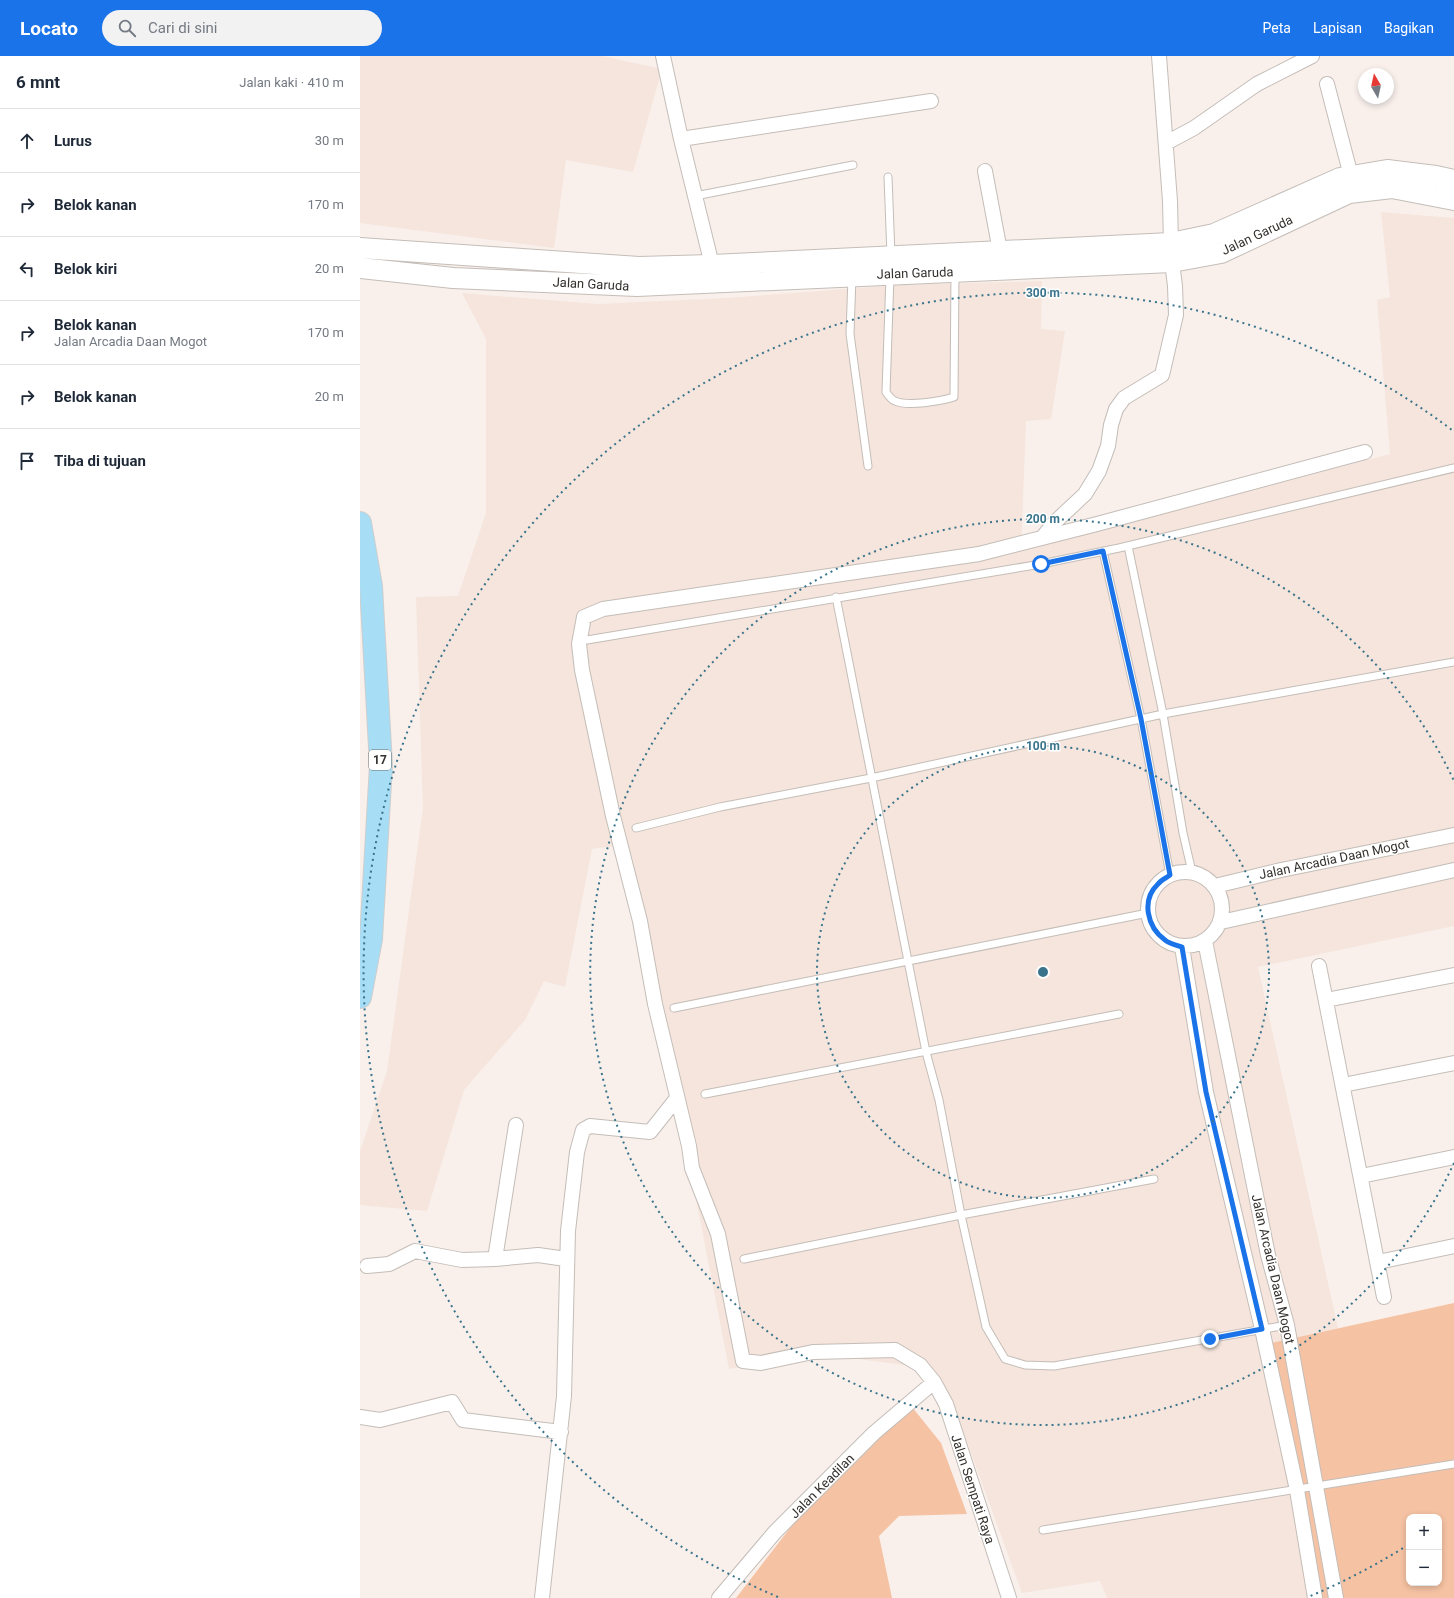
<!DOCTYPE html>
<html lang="id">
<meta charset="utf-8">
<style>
:root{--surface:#fff;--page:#f2f2f3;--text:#1f2937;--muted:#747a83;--line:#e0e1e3;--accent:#1a73e8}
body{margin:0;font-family:Roboto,sans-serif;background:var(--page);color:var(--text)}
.controls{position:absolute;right:12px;bottom:12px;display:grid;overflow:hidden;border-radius:8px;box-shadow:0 2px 6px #0003}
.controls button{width:36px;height:36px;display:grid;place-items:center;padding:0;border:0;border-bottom:1px solid var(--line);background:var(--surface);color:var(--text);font:20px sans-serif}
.compass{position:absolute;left:998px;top:12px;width:36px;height:36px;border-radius:50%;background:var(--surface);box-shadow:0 2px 6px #0003;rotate:351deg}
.stop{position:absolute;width:12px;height:12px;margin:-9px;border:3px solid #1a73e8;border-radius:50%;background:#fff}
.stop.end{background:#1a73e8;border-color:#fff;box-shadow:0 1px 4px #0008}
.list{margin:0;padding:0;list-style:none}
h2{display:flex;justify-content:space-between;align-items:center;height:52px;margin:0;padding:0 16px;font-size:17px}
h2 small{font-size:13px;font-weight:400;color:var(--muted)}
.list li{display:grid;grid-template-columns:26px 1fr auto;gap:12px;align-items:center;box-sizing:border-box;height:64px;padding:0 16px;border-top:1px solid var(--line)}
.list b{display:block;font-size:15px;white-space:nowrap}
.list p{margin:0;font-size:13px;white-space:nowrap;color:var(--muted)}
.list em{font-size:13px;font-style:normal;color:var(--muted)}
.icon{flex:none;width:22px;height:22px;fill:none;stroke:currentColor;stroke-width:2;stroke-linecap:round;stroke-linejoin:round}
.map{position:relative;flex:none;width:1094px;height:1542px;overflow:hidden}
header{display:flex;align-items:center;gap:24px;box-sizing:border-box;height:56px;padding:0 20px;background:var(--accent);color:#fff}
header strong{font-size:19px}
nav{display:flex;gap:22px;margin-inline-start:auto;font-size:14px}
.search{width:280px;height:36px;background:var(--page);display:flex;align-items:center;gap:10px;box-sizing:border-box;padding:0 14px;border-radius:22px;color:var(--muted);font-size:15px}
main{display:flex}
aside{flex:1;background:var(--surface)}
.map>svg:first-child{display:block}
.built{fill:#f5e5dc}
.green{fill:#f5c2a3;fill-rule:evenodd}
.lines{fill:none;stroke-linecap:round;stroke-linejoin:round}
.service-casing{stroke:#c4bdb8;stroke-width:9}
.minor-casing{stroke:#c4bdb8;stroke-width:16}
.secondary-casing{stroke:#c4bdb8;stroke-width:22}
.motorway-casing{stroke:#cececd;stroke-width:24}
.service{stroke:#fff;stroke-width:7}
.minor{stroke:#fff;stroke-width:14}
.secondary{stroke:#fff;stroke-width:20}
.motorway{stroke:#a7ddf5;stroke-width:22}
.route{stroke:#1a73e8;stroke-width:5}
.ring{fill:none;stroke:#39748c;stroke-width:2;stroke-dasharray:2 4}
.labels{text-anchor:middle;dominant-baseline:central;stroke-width:3;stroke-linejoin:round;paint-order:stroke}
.shield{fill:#fff;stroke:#716f6d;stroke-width:1}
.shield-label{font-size:12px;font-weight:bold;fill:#34312f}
.street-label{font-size:13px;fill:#34312f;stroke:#fff}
.centre{fill:#39748c;stroke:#fff;stroke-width:2}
.ring-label{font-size:12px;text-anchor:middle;font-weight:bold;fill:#39748c;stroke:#fff;stroke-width:3;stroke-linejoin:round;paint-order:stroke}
</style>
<header>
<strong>Locato</strong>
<div class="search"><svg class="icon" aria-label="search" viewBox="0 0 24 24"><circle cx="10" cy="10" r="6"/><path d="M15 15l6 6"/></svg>Cari di sini</div>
<nav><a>Peta</a><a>Lapisan</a><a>Bagikan</a></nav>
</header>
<main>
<aside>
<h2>6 mnt<small>Jalan kaki · 410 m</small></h2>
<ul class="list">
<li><svg class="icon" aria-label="ahead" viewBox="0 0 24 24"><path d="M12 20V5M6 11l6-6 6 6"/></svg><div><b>Lurus</b></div><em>30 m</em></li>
<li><svg class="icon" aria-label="right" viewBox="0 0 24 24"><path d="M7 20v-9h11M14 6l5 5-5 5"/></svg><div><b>Belok kanan</b></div><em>170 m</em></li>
<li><svg class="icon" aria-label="left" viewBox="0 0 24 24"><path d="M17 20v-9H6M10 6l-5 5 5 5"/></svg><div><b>Belok kiri</b></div><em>20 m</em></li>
<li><svg class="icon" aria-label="right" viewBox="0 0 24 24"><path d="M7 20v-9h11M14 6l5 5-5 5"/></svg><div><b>Belok kanan</b><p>Jalan Arcadia Daan Mogot</p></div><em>170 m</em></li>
<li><svg class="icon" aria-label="right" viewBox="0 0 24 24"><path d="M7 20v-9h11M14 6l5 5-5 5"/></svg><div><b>Belok kanan</b></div><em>20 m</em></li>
<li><svg class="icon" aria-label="arrive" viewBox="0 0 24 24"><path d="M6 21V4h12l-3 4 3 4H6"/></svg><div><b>Tiba di tujuan</b></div></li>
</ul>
</aside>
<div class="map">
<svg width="1094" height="1542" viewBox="0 0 1094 1542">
<rect width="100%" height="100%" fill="#f9f0ec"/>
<path class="built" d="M 0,0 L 242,0 L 302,13 L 273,116 L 206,104 L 194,192 L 0,167 Z
M 1021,156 L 1094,162 L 1094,870 L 898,911 L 978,1272 L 898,1290 L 928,1423 L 948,1542 L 747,1542 L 740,1525 L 662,1537 L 598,1361 L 559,1311 L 460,1298 L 369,1313 L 307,993 L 261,789 L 232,793 L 205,931 L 184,925 L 165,964 L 104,1034 L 67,1155 L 0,1149 L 0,1095 L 27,1015 L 63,752 L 56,541 L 98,540 L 126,457 L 126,283 L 102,237 L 238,248 L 367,242 L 540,229 L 682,225 L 681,273 L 705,275 L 691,363 L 666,365 L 661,495 L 1030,398 L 1017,244 L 1030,241 Z"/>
<path class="green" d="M 1094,1247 L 1094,1542 L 948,1542 L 928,1423 L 898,1290 ZM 1049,1461 L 1079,1461 L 1079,1527 L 1049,1527 Z
M 548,1346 L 581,1387 L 607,1458 L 539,1460 L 519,1480 L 532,1542 L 376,1542 L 488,1397 Z"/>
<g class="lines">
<defs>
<path id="service" d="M 528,121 L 531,199
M 335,140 L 493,109
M 530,220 L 526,336 C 528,339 532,344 535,345 C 548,351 581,345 594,341 L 595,216
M 492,221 L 490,278 L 508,410
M 768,490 L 803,658 L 823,777 L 832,816
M 743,495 L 781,663 L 810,819
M 476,541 L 566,996 L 579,1044 L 601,1159 L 626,1271 L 645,1303 L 665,1309 L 694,1310 L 927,1269
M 227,584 L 681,508 L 759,492 L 1094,412
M 276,772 L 360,751 L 511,722 L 803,658 L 1094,606
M 314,952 L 788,857
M 345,1038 L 759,958
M 384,1203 L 601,1159 L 794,1123
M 683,1474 L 1094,1408"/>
<path id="minor" d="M 303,0 L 321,83 L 352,209
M 799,0 L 810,145 L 811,187
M 967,28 L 991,120
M 321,83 L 571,45
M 806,87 L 834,72 L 897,28 L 952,0
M 625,115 L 640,195
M 682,482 L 694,467 L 725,438 L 739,415 L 748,390 L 751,369 L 756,353 L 764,342 L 802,319 L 816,259 L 815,230 L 812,206
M788 853a37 37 0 1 1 74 0a37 37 0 1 1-74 0Z
M 855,830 L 921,814 L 1094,779
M 861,866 L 1094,814
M 845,885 L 908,1199 L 927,1269 L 976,1542
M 822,891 L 846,1036 L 902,1273 L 937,1434 L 955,1542
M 959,910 L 1024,1241
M 966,944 L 1094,919
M 983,1029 L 1094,1007
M 1001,1120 L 1094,1101
M 135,1203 L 156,1069
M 1018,1206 L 1094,1190
M 7,1210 L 29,1208 L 55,1195 L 102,1204 L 135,1203 L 178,1199 L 206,1203
M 0,1361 L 20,1364 L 92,1346 L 103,1364 L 201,1376
M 182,1542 L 204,1340 L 208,1175 L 217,1096 L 223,1074 L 230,1070 L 290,1076 L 317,1042
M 359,1542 L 415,1476 L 514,1377 L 574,1326
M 649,1542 L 586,1348 L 574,1326 L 560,1309 L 535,1294 L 453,1296 L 401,1307 L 383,1305 L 358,1178 L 332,1112 L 329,1090 L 295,948 L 280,865 L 253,760 L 222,614 L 219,588 L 224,561 L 243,553 L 619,498 L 737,468 L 1005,396"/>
<path id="secondary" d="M 0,192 L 279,211 L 352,209 L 811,187 L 854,178 L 980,122 L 1027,114 L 1076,120 L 1094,124
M 0,212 L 93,222 L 277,230 L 812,206 L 861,197 L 989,137 L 1032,132 L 1094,144"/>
<path id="motorway" d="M 0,467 L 11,530 L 21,709 L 11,883 L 0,941"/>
</defs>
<use href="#service" class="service-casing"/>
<use href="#minor" class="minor-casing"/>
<use href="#secondary" class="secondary-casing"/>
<use href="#motorway" class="motorway-casing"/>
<use href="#service" class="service"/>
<use href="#minor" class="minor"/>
<use href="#secondary" class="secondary"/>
<use href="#motorway" class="motorway"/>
</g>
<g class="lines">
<path class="route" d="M 681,508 L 743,495 L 781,663 L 810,819 C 806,822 801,824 798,828 C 781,844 787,871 805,884 C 809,888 817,889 822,891 L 846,1036 L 902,1273 L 850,1283"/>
</g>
<g class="ring">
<circle cx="683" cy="916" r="226"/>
<path d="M1094 1107A453 453 0 1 1 1094 725"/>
<path d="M1048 1489A679 679 0 0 1 948 1541M418 1541A679 679 0 1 1 1092 374"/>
</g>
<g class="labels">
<rect class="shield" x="9" y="694" width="22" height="20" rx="3"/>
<g class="shield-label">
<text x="20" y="704">17</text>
</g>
<g class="street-label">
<text transform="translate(897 179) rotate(-25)">Jalan Garuda</text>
<text transform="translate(555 217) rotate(-2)">Jalan Garuda</text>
<text transform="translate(231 228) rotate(3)">Jalan Garuda</text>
<text transform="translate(974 803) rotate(-12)">Jalan Arcadia Daan Mogot</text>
<text transform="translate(913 1213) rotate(77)">Jalan Arcadia Daan Mogot</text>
<text transform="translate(462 1430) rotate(-45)">Jalan Keadilan</text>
<text transform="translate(613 1433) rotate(72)">Jalan Sempati Raya</text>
</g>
</g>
<circle cx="683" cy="916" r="6" class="centre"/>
<g class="ring-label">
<text x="683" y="241">300 m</text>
<text x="683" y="467">200 m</text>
<text x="683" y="694">100 m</text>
</g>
</svg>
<div class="controls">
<button>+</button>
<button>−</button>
</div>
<svg class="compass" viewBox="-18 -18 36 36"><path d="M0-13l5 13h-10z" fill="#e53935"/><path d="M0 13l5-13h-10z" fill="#747a83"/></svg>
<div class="stop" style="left:681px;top:508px"></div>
<div class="stop end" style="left:850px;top:1283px"></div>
</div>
</main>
